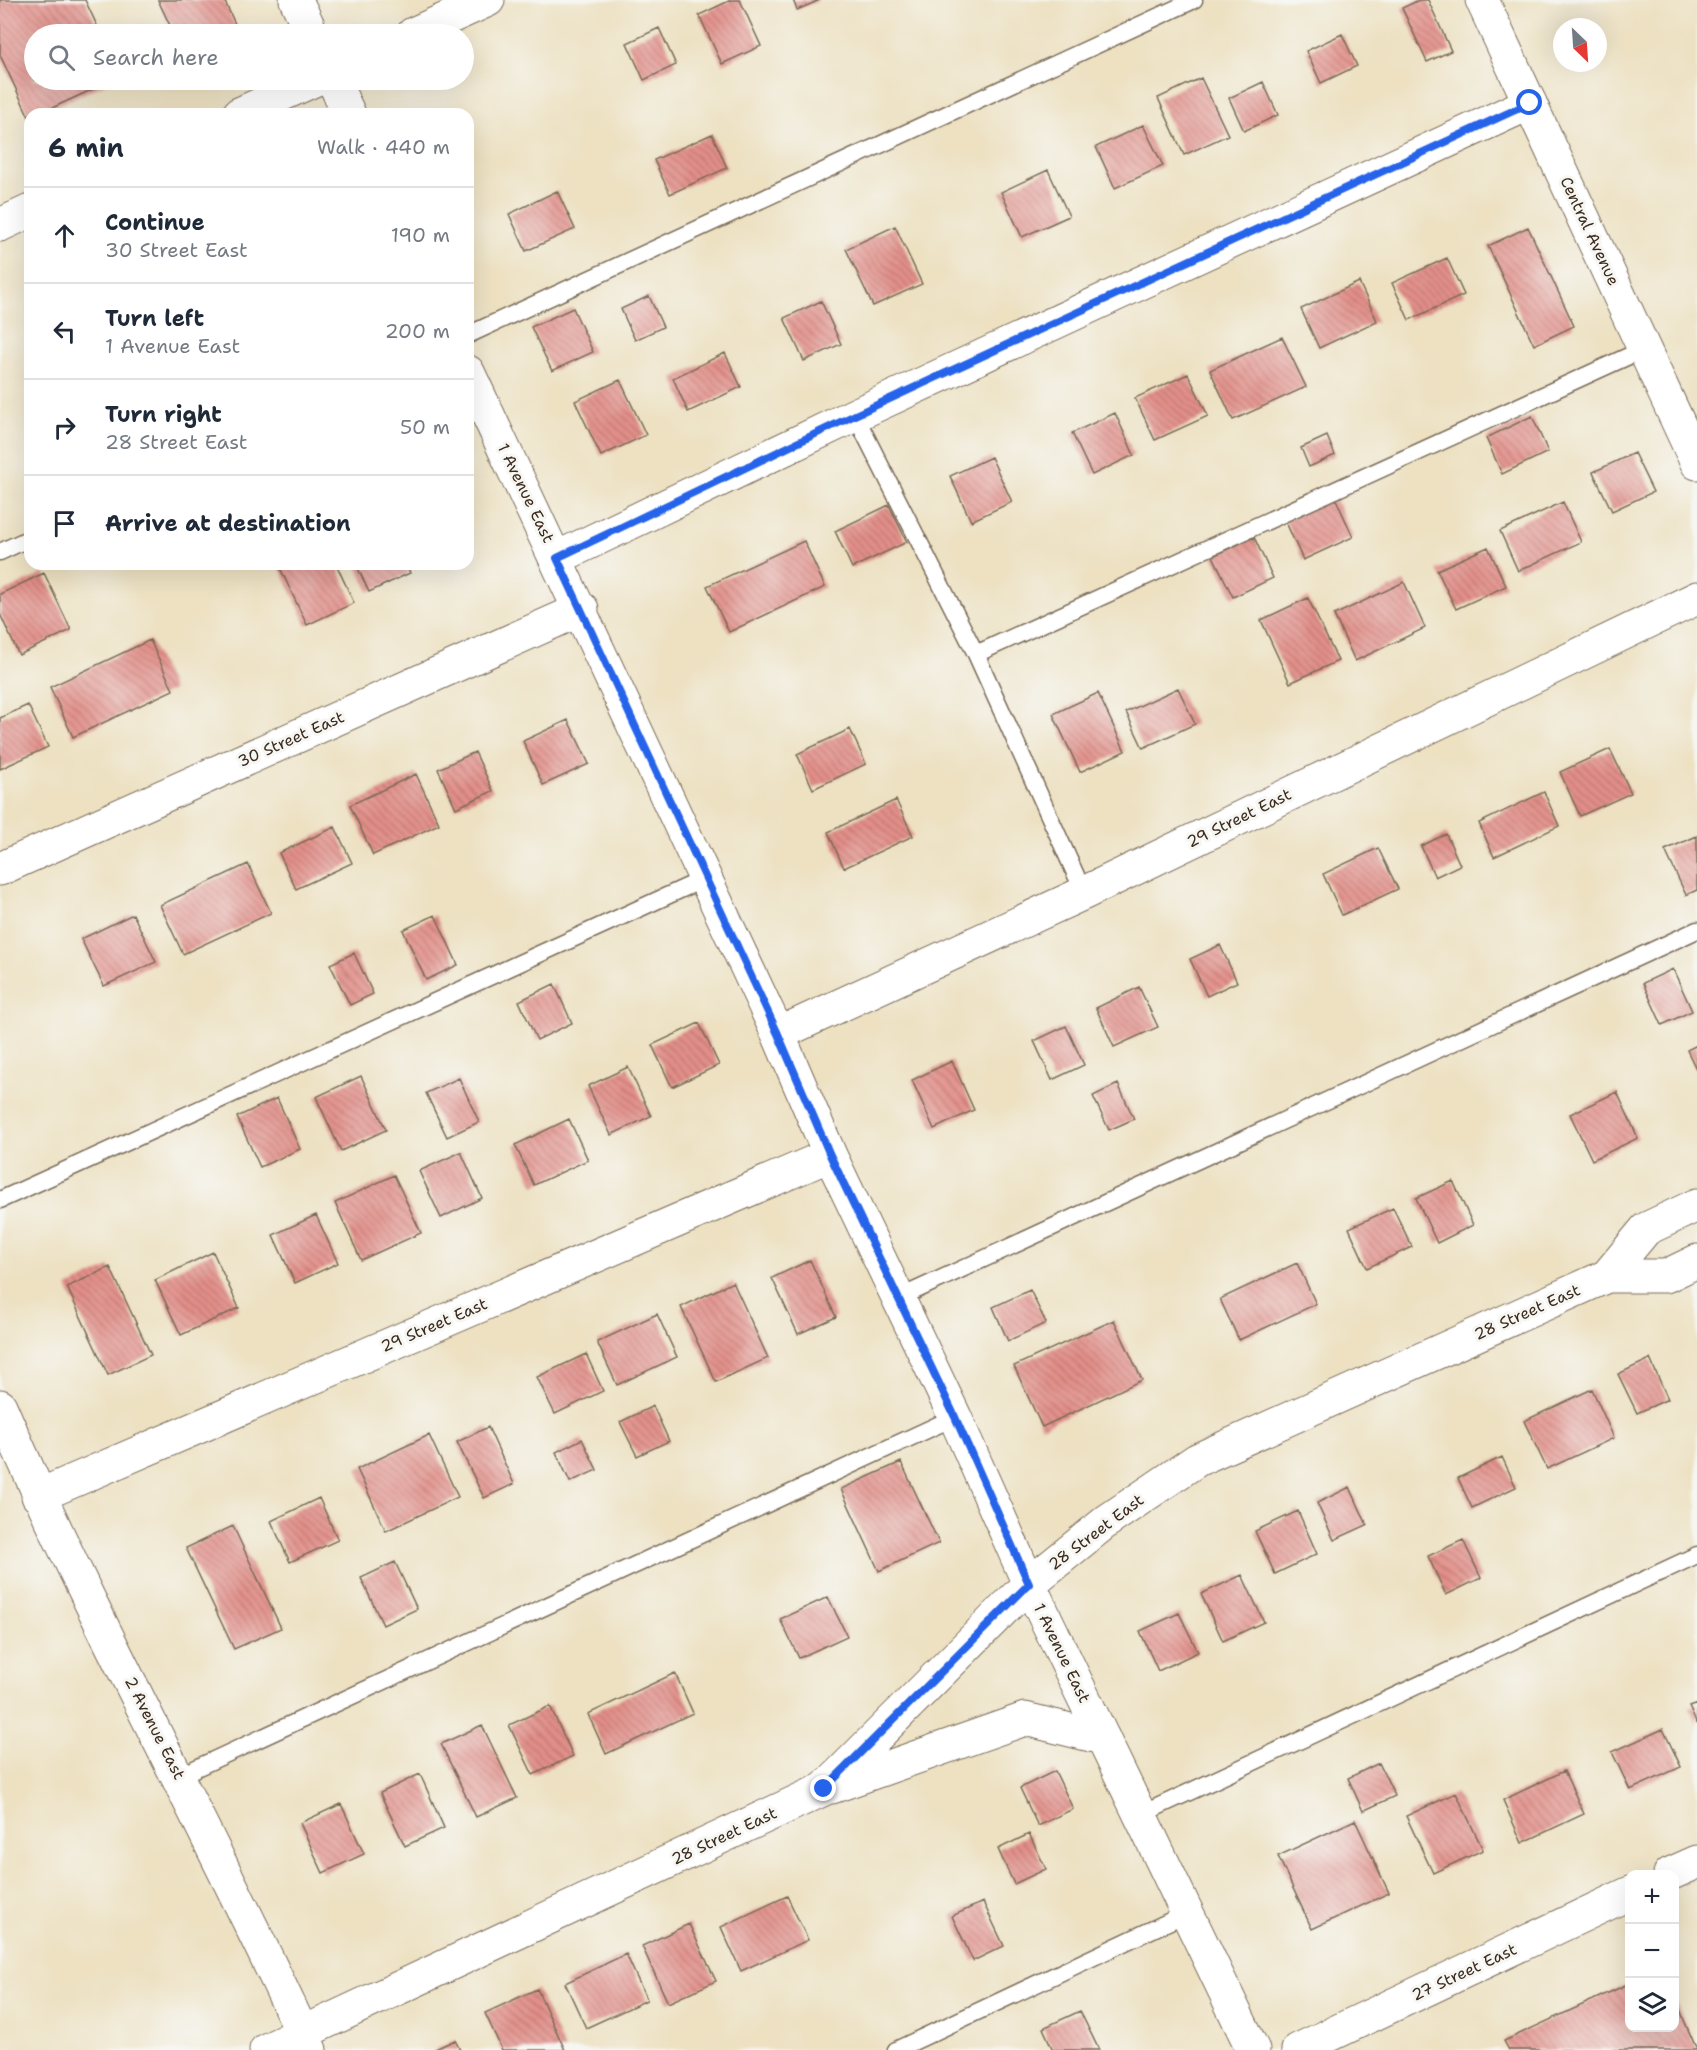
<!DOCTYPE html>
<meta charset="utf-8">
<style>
:root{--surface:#fff;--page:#f2f2f3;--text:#1f2937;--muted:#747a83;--line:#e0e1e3}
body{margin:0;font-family:"Shantell Sans",sans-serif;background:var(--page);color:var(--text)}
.controls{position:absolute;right:18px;bottom:18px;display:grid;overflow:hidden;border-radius:12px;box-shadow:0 6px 24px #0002}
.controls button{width:54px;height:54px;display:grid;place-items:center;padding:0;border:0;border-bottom:2px solid var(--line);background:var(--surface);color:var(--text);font:30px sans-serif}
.compass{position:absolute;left:1553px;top:18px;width:54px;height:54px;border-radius:50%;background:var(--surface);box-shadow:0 6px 24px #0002;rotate:155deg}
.stop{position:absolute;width:18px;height:18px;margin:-14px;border:4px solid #2563eb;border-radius:50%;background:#fff}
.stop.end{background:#2563eb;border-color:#fff;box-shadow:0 2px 6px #0008}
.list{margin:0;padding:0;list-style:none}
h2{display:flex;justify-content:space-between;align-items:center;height:78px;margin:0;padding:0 24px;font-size:26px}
h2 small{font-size:20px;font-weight:400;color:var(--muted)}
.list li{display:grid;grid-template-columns:39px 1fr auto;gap:18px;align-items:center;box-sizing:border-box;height:96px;padding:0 24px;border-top:2px solid var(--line)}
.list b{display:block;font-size:22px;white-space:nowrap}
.list p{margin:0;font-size:20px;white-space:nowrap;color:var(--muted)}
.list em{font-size:20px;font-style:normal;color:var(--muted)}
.icon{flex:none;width:33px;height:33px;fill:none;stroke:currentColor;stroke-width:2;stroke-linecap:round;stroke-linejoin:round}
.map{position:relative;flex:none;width:1697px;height:2050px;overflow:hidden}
.search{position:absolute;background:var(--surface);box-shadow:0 6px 24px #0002;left:24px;top:24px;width:450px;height:66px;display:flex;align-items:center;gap:15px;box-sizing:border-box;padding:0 21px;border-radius:33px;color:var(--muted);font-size:22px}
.panel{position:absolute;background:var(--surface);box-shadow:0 6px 24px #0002;left:24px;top:108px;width:450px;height:462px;border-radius:18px}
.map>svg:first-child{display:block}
.building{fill:url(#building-back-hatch)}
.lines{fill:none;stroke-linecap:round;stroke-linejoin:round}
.service-casing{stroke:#796a57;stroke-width:19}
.minor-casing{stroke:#796a57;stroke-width:35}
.tertiary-casing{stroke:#796a57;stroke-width:35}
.service{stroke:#fff;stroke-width:16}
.minor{stroke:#fff;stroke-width:33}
.tertiary{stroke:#fff;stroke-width:33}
.route{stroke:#2563eb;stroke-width:8}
.labels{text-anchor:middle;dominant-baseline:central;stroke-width:6;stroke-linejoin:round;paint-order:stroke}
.street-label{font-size:16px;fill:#3b2a1e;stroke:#f6f6f2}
</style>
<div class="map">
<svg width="1697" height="2050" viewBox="0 0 1697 2050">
<defs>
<pattern id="building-back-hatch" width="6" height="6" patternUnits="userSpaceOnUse" patternTransform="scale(1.5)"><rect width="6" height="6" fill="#e38f89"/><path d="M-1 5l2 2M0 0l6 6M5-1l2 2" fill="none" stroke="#b9756f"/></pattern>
</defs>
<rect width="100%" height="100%" fill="#f6f6f2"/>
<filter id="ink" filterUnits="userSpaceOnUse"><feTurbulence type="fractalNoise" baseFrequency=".0167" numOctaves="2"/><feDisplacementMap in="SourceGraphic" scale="12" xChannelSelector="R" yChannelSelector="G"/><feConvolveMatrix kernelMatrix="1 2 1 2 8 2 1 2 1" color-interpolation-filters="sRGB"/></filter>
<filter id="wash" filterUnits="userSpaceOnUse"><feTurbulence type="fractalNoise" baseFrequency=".008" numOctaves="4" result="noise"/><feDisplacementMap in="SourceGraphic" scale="24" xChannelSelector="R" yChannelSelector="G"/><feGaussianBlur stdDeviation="1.35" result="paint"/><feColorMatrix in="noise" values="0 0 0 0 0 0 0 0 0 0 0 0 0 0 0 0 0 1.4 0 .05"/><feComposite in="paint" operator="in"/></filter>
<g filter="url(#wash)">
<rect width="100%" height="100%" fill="#ede1c2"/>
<g id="blocks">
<path class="building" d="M 0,0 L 85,0 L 101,34 L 34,34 L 34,80 L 113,80 L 39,114 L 30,114 L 30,119 L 0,55 Z
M 158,0 L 224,0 L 236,26 L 217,34 L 174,34 Z
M 731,0 L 740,0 L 761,46 L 722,64 L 699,15 Z
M 793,0 L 820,0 L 797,10 Z
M 1419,0 L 1428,0 L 1451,51 L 1427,62 L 1402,8 Z
M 659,28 L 676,65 L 644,80 L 627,43 Z
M 1342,34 L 1357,66 L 1321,83 L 1306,51 Z
M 1201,78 L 1228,135 L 1184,155 L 1158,98 Z
M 1263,82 L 1278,115 L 1244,131 L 1229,98 Z
M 1143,125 L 1163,166 L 1115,188 L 1096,147 Z
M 712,134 L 727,168 L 670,194 L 654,160 Z
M 1048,170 L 1069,216 L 1022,237 L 1001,192 Z
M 557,191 L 575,229 L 526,251 L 509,214 Z
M 895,226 L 922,284 L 873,306 L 846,249 Z
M 1528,227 L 1574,326 L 1534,345 L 1488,246 Z
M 1447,258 L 1464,295 L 1409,320 L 1392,283 Z
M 1359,282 L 1377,321 L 1319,348 L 1301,309 Z
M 649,296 L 663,327 L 635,340 L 621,309 Z
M 821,301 L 841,344 L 804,361 L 784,318 Z
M 573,308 L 593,352 L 552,371 L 531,327 Z
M 1282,337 L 1306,387 L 1233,420 L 1210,370 Z
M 725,353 L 741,387 L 688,412 L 673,378 Z
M 1188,374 L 1208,416 L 1155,440 L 1135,398 Z
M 620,380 L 646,435 L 601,456 L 575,401 Z
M 1115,413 L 1134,455 L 1092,475 L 1072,433 Z
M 1532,416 L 1548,452 L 1502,474 L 1486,438 Z
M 1327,436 L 1335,455 L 1309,467 L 1301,448 Z
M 1634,453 L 1653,492 L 1612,511 L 1593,472 Z
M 991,457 L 1012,502 L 971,521 L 950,476 Z
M 1335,497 L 1353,537 L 1303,560 L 1285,520 Z
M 1563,502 L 1581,542 L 1518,571 L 1500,531 Z
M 889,505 L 907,542 L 852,568 L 835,531 Z
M 1254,537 L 1273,578 L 1233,597 L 1213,556 Z
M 804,541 L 825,587 L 729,632 L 707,586 Z
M 1488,547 L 1506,586 L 1456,609 L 1437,570 Z
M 289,564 L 336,564 L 354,603 L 307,625 L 280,568 Z
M 356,564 L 406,564 L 410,573 L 369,592 Z
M 44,573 L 71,630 L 19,655 L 0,614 L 0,594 Z
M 1404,582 L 1425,628 L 1355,661 L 1334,615 Z
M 1308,598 L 1338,661 L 1290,683 L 1261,620 Z
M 150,640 L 173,690 L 73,737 L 50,687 Z
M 1178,688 L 1195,724 L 1143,748 L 1126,712 Z
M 1098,693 L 1125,751 L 1080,772 L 1053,714 Z
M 28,705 L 48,747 L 0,769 L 0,718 Z
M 568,720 L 589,764 L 543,785 L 523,741 Z
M 850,729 L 866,764 L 813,789 L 797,754 Z
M 1610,749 L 1631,793 L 1580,816 L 1560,772 Z
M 475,752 L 493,791 L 456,808 L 438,769 Z
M 416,774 L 439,824 L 373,855 L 350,805 Z
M 1544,792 L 1559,826 L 1494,857 L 1479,823 Z
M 896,800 L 913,836 L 844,868 L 828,832 Z
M 335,827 L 352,863 L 296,889 L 279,853 Z
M 1446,834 L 1460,865 L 1435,877 L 1421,846 Z
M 1697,836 L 1697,890 L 1686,895 L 1665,850 Z
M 1378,848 L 1398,889 L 1342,915 L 1323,874 Z
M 248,864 L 271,913 L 183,954 L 160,905 Z
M 133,914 L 156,962 L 104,986 L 81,939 Z
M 435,915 L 458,965 L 426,980 L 403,930 Z
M 1220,945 L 1237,982 L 1207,996 L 1190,959 Z
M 354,953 L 373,994 L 350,1005 L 330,964 Z
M 1673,969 L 1692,1011 L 1662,1025 L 1643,983 Z
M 554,984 L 572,1023 L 537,1040 L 519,1001 Z
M 1139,987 L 1158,1027 L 1114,1047 L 1096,1008 Z
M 699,1023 L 719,1065 L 672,1087 L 652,1045 Z
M 1066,1026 L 1084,1065 L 1052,1080 L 1034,1041 Z
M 1697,1045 L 1697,1071 L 1687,1050 Z
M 952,1061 L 974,1110 L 934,1129 L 912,1080 Z
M 628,1067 L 651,1116 L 611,1135 L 588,1086 Z
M 361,1076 L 386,1130 L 341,1151 L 316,1097 Z
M 459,1078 L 479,1122 L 447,1137 L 426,1093 Z
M 1118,1084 L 1134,1119 L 1109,1130 L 1093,1096 Z
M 1617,1092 L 1638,1138 L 1592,1160 L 1570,1114 Z
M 277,1098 L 300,1149 L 260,1167 L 237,1117 Z
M 569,1119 L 588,1160 L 534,1185 L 515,1145 Z
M 461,1152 L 482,1198 L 441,1218 L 419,1171 Z
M 394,1175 L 421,1233 L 361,1260 L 335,1203 Z
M 1453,1181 L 1473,1225 L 1437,1243 L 1416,1198 Z
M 1393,1208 L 1412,1247 L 1367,1268 L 1349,1228 Z
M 316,1215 L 338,1263 L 295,1283 L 273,1235 Z
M 213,1252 L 239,1308 L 181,1335 L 155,1280 Z
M 810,1260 L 836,1317 L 798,1334 L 772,1278 Z
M 1297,1263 L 1316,1304 L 1239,1340 L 1220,1299 Z
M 110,1267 L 151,1355 L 108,1375 L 67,1287 Z
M 733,1282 L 768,1358 L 716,1382 L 681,1307 Z
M 1030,1290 L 1046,1323 L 1008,1341 L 993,1307 Z
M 657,1314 L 677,1357 L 617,1385 L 597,1342 Z
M 1114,1320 L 1142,1380 L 1042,1427 L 1014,1366 Z
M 586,1354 L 603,1391 L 555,1414 L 537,1377 Z
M 1650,1359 L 1668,1399 L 1637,1413 L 1618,1374 Z
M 1592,1389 L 1614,1438 L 1547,1469 L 1524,1421 Z
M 653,1406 L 669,1441 L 637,1456 L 620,1422 Z
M 488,1427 L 514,1484 L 484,1498 L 457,1442 Z
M 429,1435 L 458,1497 L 386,1531 L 357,1469 Z
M 582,1439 L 597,1470 L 570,1482 L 556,1452 Z
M 1502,1457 L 1516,1487 L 1472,1508 L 1458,1478 Z
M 901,1462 L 939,1543 L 879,1571 L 841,1489 Z
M 1350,1487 L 1367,1525 L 1334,1540 L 1317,1503 Z
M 319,1498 L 338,1540 L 290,1562 L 271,1521 Z
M 1298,1511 L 1317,1554 L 1275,1574 L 1255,1531 Z
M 233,1526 L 281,1628 L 234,1649 L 186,1548 Z
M 1463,1540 L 1481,1578 L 1446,1595 L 1428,1556 Z
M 395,1562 L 417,1609 L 383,1625 L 361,1578 Z
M 1242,1575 L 1264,1622 L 1223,1641 L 1201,1594 Z
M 828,1597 L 847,1636 L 799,1658 L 780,1619 Z
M 1179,1613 L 1198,1652 L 1158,1671 L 1140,1631 Z
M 675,1673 L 693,1713 L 606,1754 L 588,1714 Z
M 1697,1704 L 1697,1724 L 1689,1707 Z
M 550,1706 L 573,1756 L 533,1775 L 509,1725 Z
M 482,1725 L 517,1798 L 476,1817 L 441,1744 Z
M 1663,1729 L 1681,1767 L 1630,1790 L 1612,1752 Z
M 1379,1763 L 1395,1796 L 1363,1811 L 1348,1778 Z
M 1055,1771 L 1073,1809 L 1038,1826 L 1020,1788 Z
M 1564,1771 L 1584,1814 L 1522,1843 L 1503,1800 Z
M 420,1774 L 444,1828 L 405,1846 L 380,1793 Z
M 1456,1793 L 1483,1850 L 1433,1873 L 1406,1816 Z
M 341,1804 L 364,1854 L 323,1873 L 300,1823 Z
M 1355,1820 L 1389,1893 L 1312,1929 L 1278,1856 Z
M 1029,1834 L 1046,1869 L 1014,1884 L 998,1849 Z
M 787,1896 L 808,1940 L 741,1971 L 721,1927 Z
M 983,1902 L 1004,1946 L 973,1961 L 952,1916 Z
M 689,1924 L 716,1981 L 668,2003 L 642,1946 Z
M 626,1954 L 647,2000 L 586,2028 L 565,1983 Z
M 1630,1983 L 1630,2028 L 1674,2028 L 1674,1997 L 1697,2050 L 1509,2050 L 1504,2041 Z
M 537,1989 L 565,2050 L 502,2050 L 485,2013 Z
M 1080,2011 L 1099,2050 L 1053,2050 L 1043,2028 Z
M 455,2040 L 460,2050 L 433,2050 Z"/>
</g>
</g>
<g filter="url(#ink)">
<use href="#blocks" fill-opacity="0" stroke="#796a57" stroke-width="1.5"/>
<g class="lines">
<defs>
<path id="service" d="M 468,335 L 1194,0
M 855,415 L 976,654 L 1084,893
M 0,552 L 30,538
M 976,654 L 1644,349
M 0,1200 L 704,879
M 899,1298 L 1697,930
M 179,1776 L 955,1417
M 1140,1815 L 1697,1555
M 896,2050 L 1187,1913"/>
<path id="minor" d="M 296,0 L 312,34
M 413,34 L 488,0
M 333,80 L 349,114
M 239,114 L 314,80
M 0,225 L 30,211
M 468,372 L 778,1034 L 830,1155 L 955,1417 L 1029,1584 L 1253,2050
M 557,558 L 855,415 L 1530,103
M 0,869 L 582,609
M 778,1034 L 1084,893 L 1697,598
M 0,1406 C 94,1625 211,1833 310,2050
M 38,1496 L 830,1155
M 1670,1874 L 1697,1862
M 1298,2050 L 1630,1893"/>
<path id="tertiary" d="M 1482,0 L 1697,463
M 1607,1276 L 1646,1229 L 1697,1205
M 832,1787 L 1025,1719 L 1103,1738
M 266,2050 L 824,1789 L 1029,1584 L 1107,1521 L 1197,1460 L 1607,1276 L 1666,1276 L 1697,1261"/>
</defs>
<use href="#service" class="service-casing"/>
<use href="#minor" class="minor-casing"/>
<use href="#tertiary" class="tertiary-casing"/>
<use href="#service" class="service"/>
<use href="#minor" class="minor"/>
<use href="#tertiary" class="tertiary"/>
</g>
</g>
<g class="lines" filter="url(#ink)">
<path class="route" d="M 824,1789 L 1029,1584 L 955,1417 L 830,1155 L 778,1034 L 557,558 L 855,415 L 1530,103"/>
</g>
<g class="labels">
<g class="street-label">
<text transform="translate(1590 231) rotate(65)">Central Avenue</text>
<text transform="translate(526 493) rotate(64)">1 Avenue East</text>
<text transform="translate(291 739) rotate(-24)">30 Street East</text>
<text transform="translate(1239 818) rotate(-26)">29 Street East</text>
<text transform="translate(1527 1312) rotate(-24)">28 Street East</text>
<text transform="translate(434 1325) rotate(-23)">29 Street East</text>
<text transform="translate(1096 1532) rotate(-37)">28 Street East</text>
<text transform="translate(1062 1653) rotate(64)">1 Avenue East</text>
<text transform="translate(155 1728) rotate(63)">2 Avenue East</text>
<text transform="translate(724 1836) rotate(-25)">28 Street East</text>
<text transform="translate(1464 1972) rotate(-25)">27 Street East</text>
</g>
</g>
</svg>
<div class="controls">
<button>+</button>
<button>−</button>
<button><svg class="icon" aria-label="layers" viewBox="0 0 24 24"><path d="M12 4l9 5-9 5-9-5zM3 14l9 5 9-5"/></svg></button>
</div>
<svg class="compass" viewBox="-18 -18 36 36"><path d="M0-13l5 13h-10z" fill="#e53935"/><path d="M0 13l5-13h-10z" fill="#747a83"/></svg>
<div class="stop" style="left:1530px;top:103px"></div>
<div class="stop end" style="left:824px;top:1789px"></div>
<div class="search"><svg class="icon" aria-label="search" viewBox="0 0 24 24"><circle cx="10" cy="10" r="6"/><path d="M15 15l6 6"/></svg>Search here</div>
<section class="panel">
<h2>6 min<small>Walk · 440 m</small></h2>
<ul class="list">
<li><svg class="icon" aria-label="ahead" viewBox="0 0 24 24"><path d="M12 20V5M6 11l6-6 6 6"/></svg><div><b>Continue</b><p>30 Street East</p></div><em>190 m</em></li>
<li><svg class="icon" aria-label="left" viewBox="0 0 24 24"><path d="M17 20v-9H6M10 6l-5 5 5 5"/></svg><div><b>Turn left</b><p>1 Avenue East</p></div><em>200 m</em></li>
<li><svg class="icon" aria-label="right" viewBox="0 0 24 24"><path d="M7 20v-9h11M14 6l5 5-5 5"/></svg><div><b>Turn right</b><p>28 Street East</p></div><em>50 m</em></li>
<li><svg class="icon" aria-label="arrive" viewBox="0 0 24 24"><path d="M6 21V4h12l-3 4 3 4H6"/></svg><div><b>Arrive at destination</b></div></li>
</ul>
</section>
</div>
